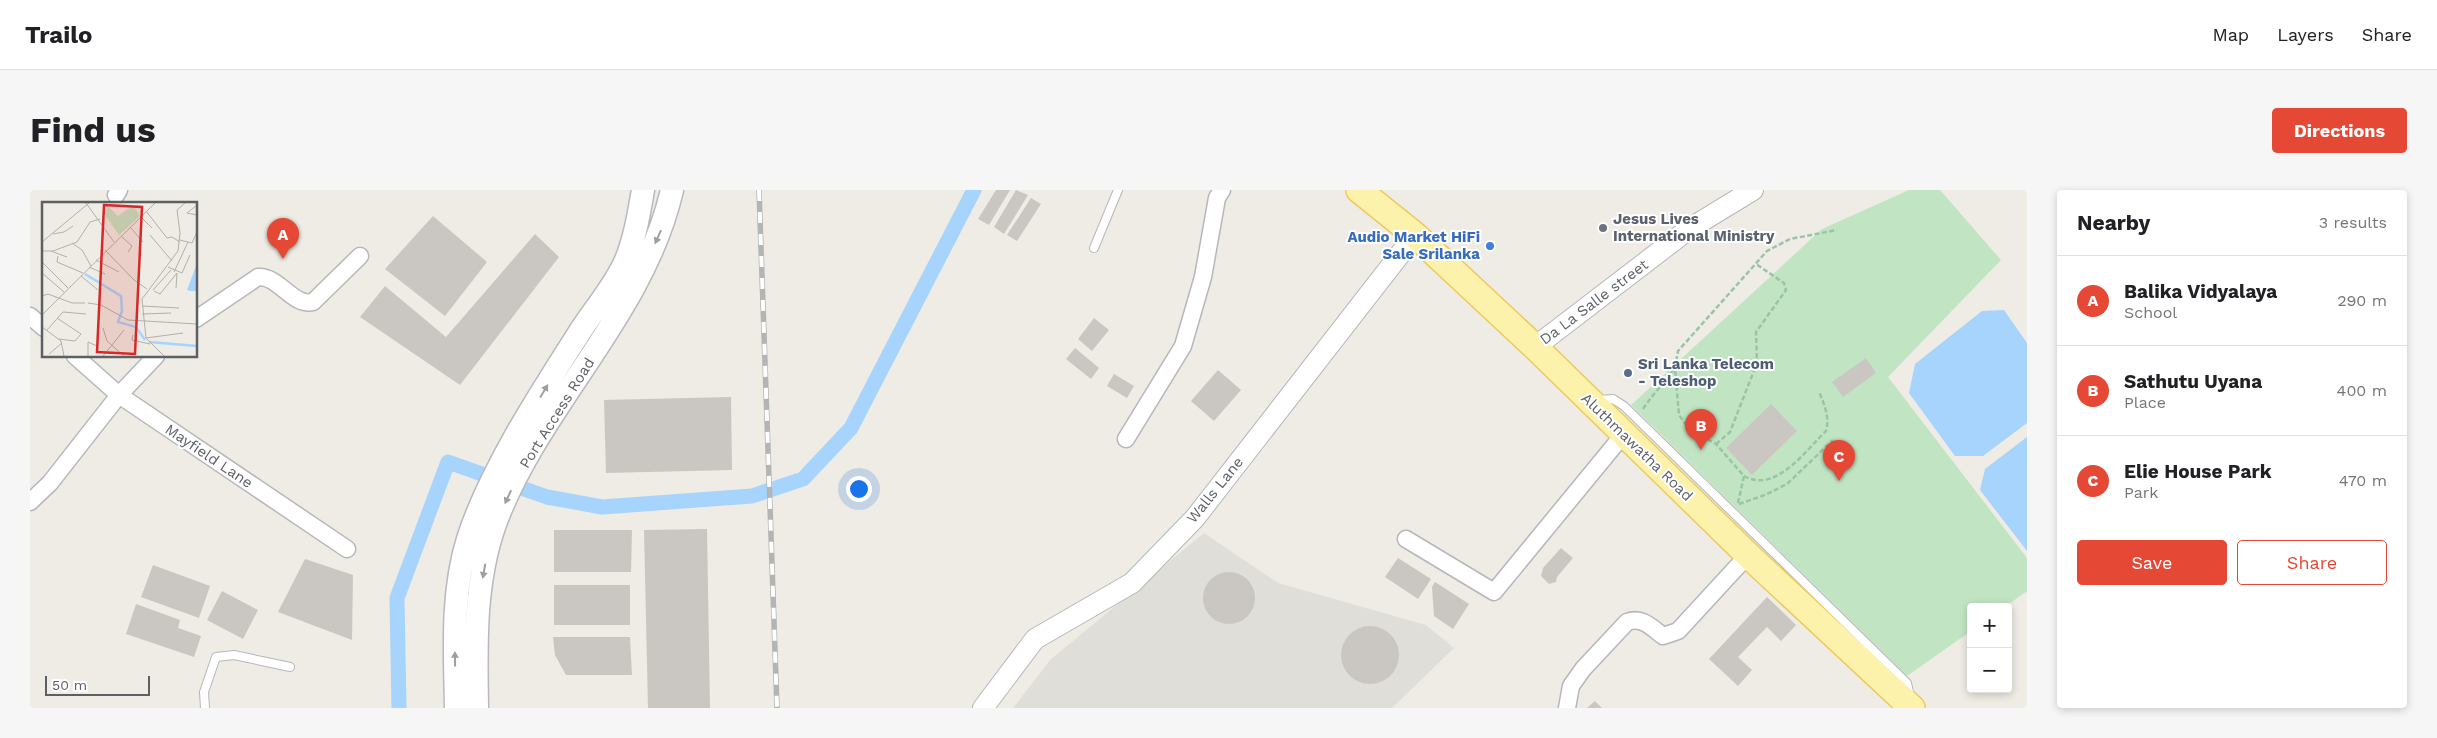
<!DOCTYPE html>
<meta charset="utf-8">
<style>
:root{--surface:#fff;--page:#f6f6f6;--text:#202124;--muted:#757577;--line:#e0e0e0;--accent:#e54834}
body{margin:0;font-family:"Work Sans",sans-serif;background:var(--page);color:var(--text)}
.controls{position:absolute;right:15px;bottom:15px;display:grid;overflow:hidden;border-radius:5px;box-shadow:0 2px 8px #0003}
.controls button{width:45px;height:45px;display:grid;place-items:center;padding:0;border:0;border-bottom:1px solid var(--line);background:var(--surface);color:var(--text);font:25px sans-serif}
.scale{position:absolute;left:15px;bottom:12px;width:105px;box-sizing:border-box;padding-left:5px;border:2px solid #5c6064;border-top:0;font-size:14px;line-height:18px;white-space:nowrap;color:#5c6064;-webkit-text-stroke:4px #fff;paint-order:stroke}
.you{position:absolute;left:828px;top:298px;width:18px;height:18px;margin:-12px;border:4px solid #fff;border-radius:50%;background:#1a73e8;box-shadow:0 0 0 8px #1a73e833}
.badge{display:grid;place-items:center;width:32px;height:32px;border-radius:50%;background:var(--accent);color:#fff;font-size:16px;font-weight:700}
.pin{position:absolute;translate:-50% -41px;filter:drop-shadow(0 1px 2px #0008)}
.pin::after{content:'';position:absolute;top:26px;width:18px;height:15px;background:inherit;clip-path:polygon(0 0,100% 0,50% 100%)}
.list{margin:0;padding:0;list-style:none}
h2{display:flex;justify-content:space-between;align-items:center;height:65px;margin:0;padding:0 20px;font-size:21px}
h2 small{font-size:16px;font-weight:400;color:var(--muted)}
.list li{display:grid;grid-template-columns:32px 1fr auto;gap:15px;align-items:center;box-sizing:border-box;height:90px;padding:0 20px;border-top:1px solid var(--line)}
.list b{display:block;font-size:19px;white-space:nowrap}
.list p{margin:0;font-size:16px;white-space:nowrap;color:var(--muted)}
.list em{font-size:16px;font-style:normal;color:var(--muted)}
.actions{display:flex;gap:10px;padding:15px 20px}
.actions a{flex:1;padding:11px 0;border:1px solid var(--accent);border-radius:5px;text-align:center;font-size:18px;color:var(--accent)}
.actions .main{background:var(--accent);color:#fff}
.map{position:relative;flex:none;width:1997px;height:518px;overflow:hidden;border-radius:5px}
header{display:flex;align-items:center;gap:30px;box-sizing:border-box;height:70px;padding:0 25px;background:var(--surface);border-bottom:1px solid var(--line)}
header strong{font-size:24px}
nav{display:flex;gap:28px;margin-inline-start:auto;font-size:18px}
.intro{display:flex;align-items:center;justify-content:space-between;box-sizing:border-box;height:120px;padding:0 30px}
h1{margin:0;font-size:35px}
.button{padding:12px 22px;border-radius:5px;background:var(--accent);color:#fff;font-size:18px;font-weight:700}
main{display:flex;gap:30px;padding:0 30px}
aside{flex:1;background:var(--surface);border-radius:5px;box-shadow:0 2px 8px #0003}
.map>svg:first-child{display:block}
.industrial{fill:#e0ded9}
.green{fill:#c1e5c3}
.water{fill:#a6d4fd}
.lines{fill:none;stroke-linecap:round;stroke-linejoin:round}
.canal{stroke:#a6d4fd;stroke-width:15}
.building{fill:#cac7c2}
.service-casing{stroke:#b5b7bb;stroke-width:10}
.minor-casing{stroke:#b5b7bb;stroke-width:19}
.tertiary-casing{stroke:#b5b7bb;stroke-width:22}
.secondary-casing{stroke:#b6b9be;stroke-width:25}
.primary-casing{stroke:#eeca5e;stroke-width:28}
.path{stroke:#99c4a7;stroke-width:2.5;stroke-dasharray:5 2.5;stroke-linecap:butt}
.service{stroke:#fff;stroke-width:8}
.minor{stroke:#fff;stroke-width:16}
.tertiary{stroke:#fff;stroke-width:20}
.secondary{stroke:#fff;stroke-width:22}
.primary{stroke:#fdf2ab;stroke-width:25}
.rail-casing{stroke:#b3b4b4;stroke-width:5.5}
.rail{stroke:#fff;stroke-width:4;stroke-dasharray:11;stroke-linecap:butt}
.oneway{fill:#9da0a2}
.worship-dot{fill:#6b7280;stroke:#fff;stroke-width:2}
.shop-dot{fill:#3f7fe0;stroke:#fff;stroke-width:2}
.service-dot{fill:#5c6f8a;stroke:#fff;stroke-width:2}
.labels{text-anchor:middle;dominant-baseline:central;stroke-width:4;stroke-linejoin:round;paint-order:stroke}
.worship-label{font-size:15px;font-weight:bold;fill:#5b616d;stroke:#fff;text-anchor:start}
.shop-label{font-size:15px;font-weight:bold;fill:#366cbe;stroke:#fff;text-anchor:end}
.street-label{font-size:15px;fill:#5c6064;stroke:#fff}
.service-label{font-size:15px;font-weight:bold;fill:#4e5e75;stroke:#fff;text-anchor:start}
.inset-river{fill:none;stroke:#a6d4fd;stroke-width:2.5}
.inset-road{fill:none;stroke:#b0b0ad;stroke-width:1}
.view{fill:#d62828;fill-opacity:0.15;stroke:#d62828;stroke-width:2.5}
.inset-edge{fill:none;stroke:#5c6064;stroke-width:2.5}
</style>
<header>
<strong>Trailo</strong>
<nav><a>Map</a><a>Layers</a><a>Share</a></nav>
</header>
<div class="intro"><h1>Find us</h1><a class="button">Directions</a></div>
<main>
<div class="map">
<svg width="1997" height="518" viewBox="0 0 1997 518">
<rect width="100%" height="100%" fill="#eeece4"/>
<path class="industrial" d="M 1174,343 L 1248,393 L 1396,435 L 1424,458 L 1362,518 L 983,518 L 1021,469 Z"/>
<path class="green" d="M 1879,0 L 1910,0 L 1971,70 L 1858,187 L 1997,368 L 1997,401 L 1975,417 L 1941,417 L 1941,441 L 1877,486 L 1601,215 L 1792,39 Z"/>
<path class="water" d="M 1974,120 L 1997,153 L 1997,233 L 1953,266 L 1925,266 L 1879,203 L 1885,174 L 1952,121 Z
M 1997,247 L 1997,361 L 1950,300 L 1955,279 Z"/>
<g class="lines">
<path class="canal" d="M 369,518 L 367,408 L 418,272 L 517,307 L 572,317 L 722,306 L 773,289 L 821,238 L 944,0"/>
</g>
<path class="building" d="M 966,0 L 980,0 L 959,35 L 948,29 Z
M 986,0 L 998,5 L 974,44 L 964,37 Z
M 1001,8 L 1011,14 L 987,51 L 977,45 Z
M 403,26 L 457,72 L 415,126 L 355,79 Z
M 505,44 L 529,67 L 430,195 L 330,127 L 355,96 L 416,147 Z
M 1064,128 L 1079,140 L 1062,161 L 1048,149 Z
M 1045,158 L 1069,178 L 1061,189 L 1036,169 Z
M 1836,168 L 1846,183 L 1813,207 L 1802,192 Z
M 1188,180 L 1211,200 L 1184,231 L 1161,211 Z
M 1084,184 L 1104,196 L 1097,208 L 1077,196 Z
M 1629,185 L 1635,188 L 1630,196 L 1625,192 Z
M 701,207 L 702,280 L 576,283 L 574,210 Z
M 1741,214 L 1767,241 L 1722,285 L 1696,258 Z
M 677,339 L 680,518 L 618,518 L 614,340 Z
M 524,340 L 602,340 L 601,382 L 524,382 Z
M 1531,358 L 1543,368 L 1527,387 L 1526,392 L 1519,394 L 1511,386 L 1513,378 Z
M 1368,368 L 1401,389 L 1388,409 L 1355,387 Z
M 275,369 L 323,385 L 322,450 L 248,422 Z
M 123,375 L 180,396 L 169,428 L 111,407 Z
M1173 408a26 26 0 1 1 52 0a26 26 0 1 1-52 0Z
M 1405,392 L 1439,414 L 1423,439 L 1404,426 L 1402,397 Z
M 524,395 L 600,395 L 600,435 L 524,435 Z
M 192,401 L 228,420 L 213,449 L 177,430 Z
M 1737,407 L 1766,435 L 1751,451 L 1737,437 L 1708,467 L 1722,480 L 1708,496 L 1679,469 Z
M 106,414 L 150,430 L 148,438 L 171,446 L 164,467 L 96,444 Z
M1311 465a29 29 0 1 1 58 0a29 29 0 1 1-58 0Z
M 523,447 L 600,447 L 602,485 L 536,485 L 525,465 Z
M 1565,511 L 1572,518 L 1557,518 Z"/>
<g class="lines">
<defs>
<path id="service" d="M 1064,58 L 1088,0
M 1567,210 L 1583,209 L 1594,216 L 1877,493 L 1879,502 L 1876,507
M 175,518 L 174,502 L 186,467 L 204,465 L 260,477"/>
<path id="minor" d="M 86,5 L 89,0
M 0,126 L 14,138
M 166,129 L 228,87 C 248,85 263,117 283,112 L 330,66
M 45,166 L 89,205 L 317,359
M 1096,249 L 1153,156 L 1173,87 L 1187,8 L 1192,0
M 0,312 L 20,293 L 89,205 L 126,166
M 1376,349 L 1464,402 L 1593,245
M 1537,518 L 1541,496 L 1553,479 L 1597,432 C 1612,426 1622,438 1633,446 L 1648,441 L 1718,365"/>
<path id="tertiary" d="M 1505,157 L 1659,39 L 1723,0
M 953,518 L 1005,449 L 1102,393 L 1165,328 L 1385,45"/>
<path id="secondary" d="M 426,518 C 425,462 421,403 438,349 C 460,280 512,201 551,140 C 566,117 586,94 596,70 C 605,48 609,23 613,0
M 447,518 C 446,456 444,393 465,334 C 509,215 613,126 642,0"/>
<path id="primary" d="M 1329,0 L 1385,45 L 1505,157 L 1718,365 L 1882,518"/>
</defs>
<use href="#service" class="service-casing"/>
<use href="#minor" class="minor-casing"/>
<use href="#tertiary" class="tertiary-casing"/>
<use href="#secondary" class="secondary-casing"/>
<use href="#primary" class="primary-casing"/>
<path class="path" d="M 1613,219 C 1623,204 1634,193 1644,179
M 1686,254 L 1700,242 L 1727,173 L 1726,142 L 1756,100 L 1754,93 L 1726,74
M 1714,286 C 1746,304 1776,260 1796,241 C 1800,226 1794,215 1789,201
M 1708,313 L 1714,286 L 1686,254 L 1659,239 L 1649,225 L 1645,178 L 1648,161 L 1737,61 L 1760,49 L 1807,40
M 1709,314 L 1735,305 L 1757,294 L 1803,250"/>
<use href="#service" class="service"/>
<use href="#minor" class="minor"/>
<use href="#tertiary" class="tertiary"/>
<use href="#secondary" class="secondary"/>
<use href="#primary" class="primary"/>
<defs>
<path id="rail" d="M 729,0 L 747,518"/>
</defs>
<use href="#rail" class="rail-casing"/>
<use href="#rail" class="rail"/>
</g>
<defs><path id="oneway-solid" d="M-6-.8H1V-3.2L6.5 0L1 3.2V.8H-6Z" transform="scale(1.25)"/></defs>
<g class="oneway">
<use href="#oneway-solid" transform="translate(628 47) rotate(114)"/>
<use href="#oneway-solid" transform="translate(514 201) rotate(-59)"/>
<use href="#oneway-solid" transform="translate(478 307) rotate(115)"/>
<use href="#oneway-solid" transform="translate(454 381) rotate(100)"/>
<use href="#oneway-solid" transform="translate(425 469) rotate(-91)"/>
</g>
<circle class="worship-dot" cx="1573" cy="38" r="5"/>
<circle class="shop-dot" cx="1460" cy="56" r="5"/>
<circle class="service-dot" cx="1598" cy="183" r="5"/>
<g class="labels">
<g class="worship-label">
<text x="1583" y="29">Jesus Lives<tspan x="1583" dy="17">International Ministry</tspan></text>
</g>
<g class="shop-label">
<text x="1450" y="47">Audio Market HiFi<tspan x="1450" dy="17">Sale Srilanka</tspan></text>
</g>
<g class="street-label">
<text transform="translate(1564 112) rotate(-37)">Da La Salle street</text>
<text transform="translate(527 223) rotate(-58)">Port Access Road</text>
<text transform="translate(1607 257) rotate(44)">Aluthmawatha Road</text>
<text transform="translate(179 266) rotate(34)">Mayfield Lane</text>
<text transform="translate(1185 300) rotate(-51)">Walls Lane</text>
</g>
<g class="service-label">
<text x="1608" y="174">Sri Lanka Telecom<tspan x="1608" dy="17">- Teleshop</tspan></text>
</g>
</g>
<g transform="translate(12 12)">
<rect width="155" height="155" fill="#eeece4"/>
<path d="M 91,3 L 98,14 L 77,33 L 61,10 L 67,5 L 76,14 Z" fill="#c1e5c3"/>
<path d="M 155,61 L 155,89 L 149,89 L 145,88 Z" fill="#a6d4fd"/>
<path class="inset-river" d="M 43,72 L 79,94 L 80,109 L 76,120 L 94,125 L 103,138M 107,140 L 155,144"/>
<path class="inset-road" d="M 44,1 L 72,40M 155,3 L 145,11 L 155,13M 104,9 L 125,36 L 130,35 L 138,40M 98,14 L 110,26M 88,25 L 101,40M 11,32 L 22,30 L 31,24M 108,33 L 130,59M 79,34 L 90,44 L 86,50M 138,38 L 150,41 L 155,30M 0,40 L 47,1M 30,41 L 40,48 L 49,64M 63,48 L 92,78 L 105,87M 0,49 L 11,49 L 35,40 L 48,20 L 58,17M 9,49 L 25,55M 16,54 L 15,60 L 41,71M 54,58 L 77,70M 0,60 L 26,86M 47,65 L 63,72M 126,65 L 140,71 L 148,53M 132,70 L 146,40M 0,71 L 22,90M 39,74 L 56,88M 134,86 L 135,71M 111,88 L 129,68M 112,89 L 118,92 L 135,71M 0,94 L 6,92 L 30,101 L 43,101M 46,101 L 59,103 L 86,118 L 155,122M 100,104 L 137,106M 21,110 L 44,112M 100,112 L 129,111M 0,113 L 113,1M 15,116 L 39,132 L 33,139 L 17,137M 0,125 L 19,139 L 22,154M 61,126 L 65,139 L 82,154M 5,128 L 21,110M 91,133 L 90,138 L 108,142M 104,136 L 141,131M 7,152 L 20,141M 46,154 L 46,140 L 55,144M 61,154 L 82,128M 122,154 L 104,136 L 100,97 L 136,49 L 138,31 L 135,8 L 143,1"/>
<path class="view" d="M 62,3 L 100,5 L 93,152 L 55,150 Z"/>
<rect width="155" height="155" class="inset-edge"/>
</g>
</svg>
<div class="controls">
<button>+</button>
<button>−</button>
</div>
<div class="scale">50 m</div>
<div class="you"></div>
<div class="pin badge" style="left:253px;top:69px">A</div>
<div class="pin badge" style="left:1671px;top:260px">B</div>
<div class="pin badge" style="left:1809px;top:291px">C</div>
</div>
<aside>
<h2>Nearby<small>3 results</small></h2>
<ul class="list">
<li><span class="badge">A</span><div><b>Balika Vidyalaya</b><p>School</p></div><em>290 m</em></li>
<li><span class="badge">B</span><div><b>Sathutu Uyana</b><p>Place</p></div><em>400 m</em></li>
<li><span class="badge">C</span><div><b>Elie House Park</b><p>Park</p></div><em>470 m</em></li>
</ul>
<div class="actions"><a class="main">Save</a><a>Share</a></div>
</aside>
</main>
